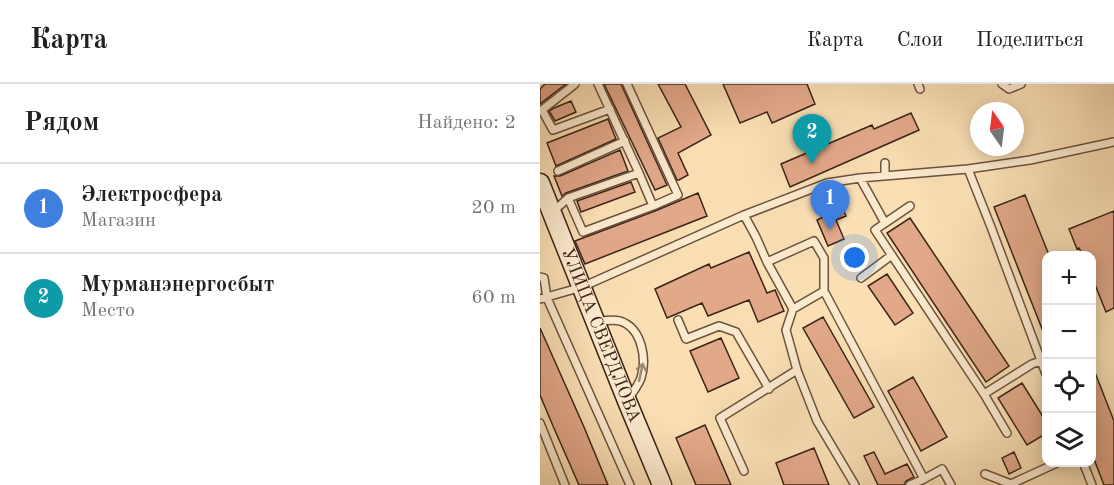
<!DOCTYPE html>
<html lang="ru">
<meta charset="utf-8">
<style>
:root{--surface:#fff;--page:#f6f6f6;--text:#202124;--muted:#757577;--line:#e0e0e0;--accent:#7c3aed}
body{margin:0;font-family:"Old Standard TT",serif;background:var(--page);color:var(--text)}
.controls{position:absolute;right:18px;bottom:18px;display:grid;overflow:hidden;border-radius:12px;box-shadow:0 3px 15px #0003}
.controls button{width:54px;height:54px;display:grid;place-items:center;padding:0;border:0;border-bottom:2px solid var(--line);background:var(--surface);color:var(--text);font:30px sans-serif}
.compass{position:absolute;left:430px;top:18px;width:54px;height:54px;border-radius:50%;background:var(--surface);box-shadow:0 3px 15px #0003;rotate:346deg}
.you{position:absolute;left:315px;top:174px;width:21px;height:21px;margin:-15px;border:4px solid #fff;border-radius:50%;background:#1a73e8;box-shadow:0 0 0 9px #1a73e833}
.badge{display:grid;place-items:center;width:39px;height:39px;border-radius:50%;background:var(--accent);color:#fff;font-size:20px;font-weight:700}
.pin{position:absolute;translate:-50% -50px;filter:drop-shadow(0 2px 3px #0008)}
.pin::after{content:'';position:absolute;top:32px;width:21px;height:18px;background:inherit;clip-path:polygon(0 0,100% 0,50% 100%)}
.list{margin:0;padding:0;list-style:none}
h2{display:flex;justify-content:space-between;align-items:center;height:78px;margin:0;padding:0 24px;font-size:26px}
h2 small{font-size:20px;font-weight:400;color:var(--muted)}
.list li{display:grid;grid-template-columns:39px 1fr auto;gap:18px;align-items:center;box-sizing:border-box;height:90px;padding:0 24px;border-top:2px solid var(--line)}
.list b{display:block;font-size:22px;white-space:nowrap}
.list p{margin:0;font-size:20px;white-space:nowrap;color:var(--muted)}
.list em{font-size:20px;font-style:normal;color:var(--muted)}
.icon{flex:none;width:33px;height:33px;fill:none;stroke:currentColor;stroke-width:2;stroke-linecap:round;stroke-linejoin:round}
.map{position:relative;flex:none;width:574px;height:401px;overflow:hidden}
header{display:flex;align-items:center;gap:36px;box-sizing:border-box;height:84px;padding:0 30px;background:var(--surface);border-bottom:2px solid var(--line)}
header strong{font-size:28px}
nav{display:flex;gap:33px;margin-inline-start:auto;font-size:21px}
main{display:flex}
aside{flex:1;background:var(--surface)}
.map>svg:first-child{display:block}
.building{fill:#e2a88a;stroke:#3b2317;stroke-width:1.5}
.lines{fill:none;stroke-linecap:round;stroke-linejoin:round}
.lane-casing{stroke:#6b523e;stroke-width:10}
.secondary-casing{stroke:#3b2317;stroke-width:21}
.lane{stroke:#fceacf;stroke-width:7}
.secondary{stroke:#fceacf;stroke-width:18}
.oneway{stroke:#9c8673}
.labels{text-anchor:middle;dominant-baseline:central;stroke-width:4.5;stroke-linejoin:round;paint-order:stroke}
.street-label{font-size:18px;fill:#3b2317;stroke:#fceacf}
</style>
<header>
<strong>Карта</strong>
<nav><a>Карта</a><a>Слои</a><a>Поделиться</a></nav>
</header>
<main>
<aside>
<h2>Рядом<small>Найдено: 2</small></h2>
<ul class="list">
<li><span class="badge" style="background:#3f7fe0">1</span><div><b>Электросфера</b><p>Магазин</p></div><em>20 m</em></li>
<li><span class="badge" style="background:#0f9aa8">2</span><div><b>Мурманэнергосбыт</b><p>Место</p></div><em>60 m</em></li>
</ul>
</aside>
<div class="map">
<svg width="574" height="401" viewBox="0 0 574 401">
<rect width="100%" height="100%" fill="#fadfb5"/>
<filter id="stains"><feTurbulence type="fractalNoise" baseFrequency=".00333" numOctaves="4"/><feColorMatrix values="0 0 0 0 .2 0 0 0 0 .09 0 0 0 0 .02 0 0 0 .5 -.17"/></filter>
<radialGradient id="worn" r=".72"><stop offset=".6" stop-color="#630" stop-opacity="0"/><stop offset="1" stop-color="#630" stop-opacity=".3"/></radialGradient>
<path class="building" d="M 5,0 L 26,0 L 0,20 L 0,5 Z
M 64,0 L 81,0 L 127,101 L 115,106 Z
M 118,0 L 145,0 L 171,51 L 138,69 L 148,91 L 139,96 L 137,96 L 118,54 L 141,43 Z
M 183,0 L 267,0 L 275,20 L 232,39 L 227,28 L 200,39 Z
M 31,17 L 36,28 L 15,37 L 9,27 L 14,24 Z
M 371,29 L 379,46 L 250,103 L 241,80 L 332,41 L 334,45 Z
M 68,35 L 76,55 L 16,82 L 7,59 Z
M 80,66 L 88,87 L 26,109 L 22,112 L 14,92 L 20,92 Z
M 91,98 L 95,108 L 41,128 L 37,117 Z
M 158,109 L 167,132 L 45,180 L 35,157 L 115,127 Z
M 485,111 L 509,171 L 507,171 L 506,255 L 454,123 Z
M 299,116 L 306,132 L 296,136 L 304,155 L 288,162 L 277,136 L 285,132 L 281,123 Z
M 574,127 L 574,224 L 566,228 L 552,193 L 552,171 L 543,171 L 539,164 L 537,165 L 529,145 Z
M 370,134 L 469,282 L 446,298 L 347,149 Z
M 209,168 L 227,209 L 235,206 L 244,227 L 218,238 L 209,216 L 168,232 L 162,219 L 127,234 L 115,205 L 169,180 L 171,184 Z
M 347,190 L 373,229 L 355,241 L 328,202 Z
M 283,233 L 334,323 L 314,334 L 263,244 Z
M 0,244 L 44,343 L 68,401 L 39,401 L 13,342 L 0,311 Z
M 181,254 L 199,294 L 168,308 L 150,267 Z
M 552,281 L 574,337 L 574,401 L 564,401 L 552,370 Z
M 373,293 L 407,353 L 381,367 L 348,307 Z
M 482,299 L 507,339 L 507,349 L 487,361 L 458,314 Z
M 165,341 L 191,401 L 156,401 L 136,354 Z
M 274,364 L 289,401 L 244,401 L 236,379 Z
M 334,368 L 345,390 L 367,380 L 374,393 L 366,397 L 364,401 L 338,401 L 324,372 Z
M 474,368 L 481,384 L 469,390 L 462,374 Z"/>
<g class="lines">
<defs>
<path id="lane" d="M 35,0 L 2,26 L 13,46 L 70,25
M 87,0 L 138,111 L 113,122
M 378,0 L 380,5
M 462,0 L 469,5 L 481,0
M 345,79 L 345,91
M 428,85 L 451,143 L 506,290
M 18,87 L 85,57
M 320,94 L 345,139 L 370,122
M 28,114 L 43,148 L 113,122 L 99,89 L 58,0
M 12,126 L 17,124 L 28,114 L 99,89
M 204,131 L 216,153 L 227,178 L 253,225 L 284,207 L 384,395 L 370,401
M 345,139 L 335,146 L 444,310 L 467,349
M 227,178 L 274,157 L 284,174 L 284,207
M 0,193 L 4,194 L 7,214 L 90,401
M 321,194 L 352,171
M 0,215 L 42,203 L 204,131 L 287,99 L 320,94 L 428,85 L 490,76 L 574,58
M 253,225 L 246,246 L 257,286 L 277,337 L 315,401
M 138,236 L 146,255 L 179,242 L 196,248 L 229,305
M 56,238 C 63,237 72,235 80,237 C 102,244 107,275 101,294 C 98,302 93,308 88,315
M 444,310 L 492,280 L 501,277
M 0,339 L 25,401
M 543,378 L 552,401
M 204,387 L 180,334 L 257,286
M 445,390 L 471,400 L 519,378
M 384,395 L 402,385 L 411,401"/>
<g id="secondary">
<path id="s1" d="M 0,99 L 87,317 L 122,401"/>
</g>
</defs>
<use href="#lane" class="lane-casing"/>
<use href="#secondary" class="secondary-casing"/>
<use href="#lane" class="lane"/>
<use href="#secondary" class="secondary"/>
</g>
<defs><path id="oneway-shaft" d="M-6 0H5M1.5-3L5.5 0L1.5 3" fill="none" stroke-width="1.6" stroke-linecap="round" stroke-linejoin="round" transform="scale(1.5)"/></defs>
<use class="oneway" href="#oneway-shaft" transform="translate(101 288) rotate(-78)"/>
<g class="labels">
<g class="street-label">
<text stroke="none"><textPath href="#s1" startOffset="164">УЛИЦА СВЕРДЛОВА</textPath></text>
</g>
</g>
<rect width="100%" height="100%" filter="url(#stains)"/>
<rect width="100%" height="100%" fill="url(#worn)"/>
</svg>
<div class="controls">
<button>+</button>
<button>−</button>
<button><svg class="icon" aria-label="locate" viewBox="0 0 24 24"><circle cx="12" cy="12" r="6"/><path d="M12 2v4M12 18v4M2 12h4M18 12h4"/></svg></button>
<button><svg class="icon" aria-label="layers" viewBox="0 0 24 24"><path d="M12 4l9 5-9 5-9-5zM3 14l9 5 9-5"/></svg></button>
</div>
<svg class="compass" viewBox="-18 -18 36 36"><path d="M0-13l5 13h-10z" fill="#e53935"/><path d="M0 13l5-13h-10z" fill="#757577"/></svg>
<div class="you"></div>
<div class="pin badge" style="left:290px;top:146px;background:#3f7fe0">1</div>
<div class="pin badge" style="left:272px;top:80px;background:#0f9aa8">2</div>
</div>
</main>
